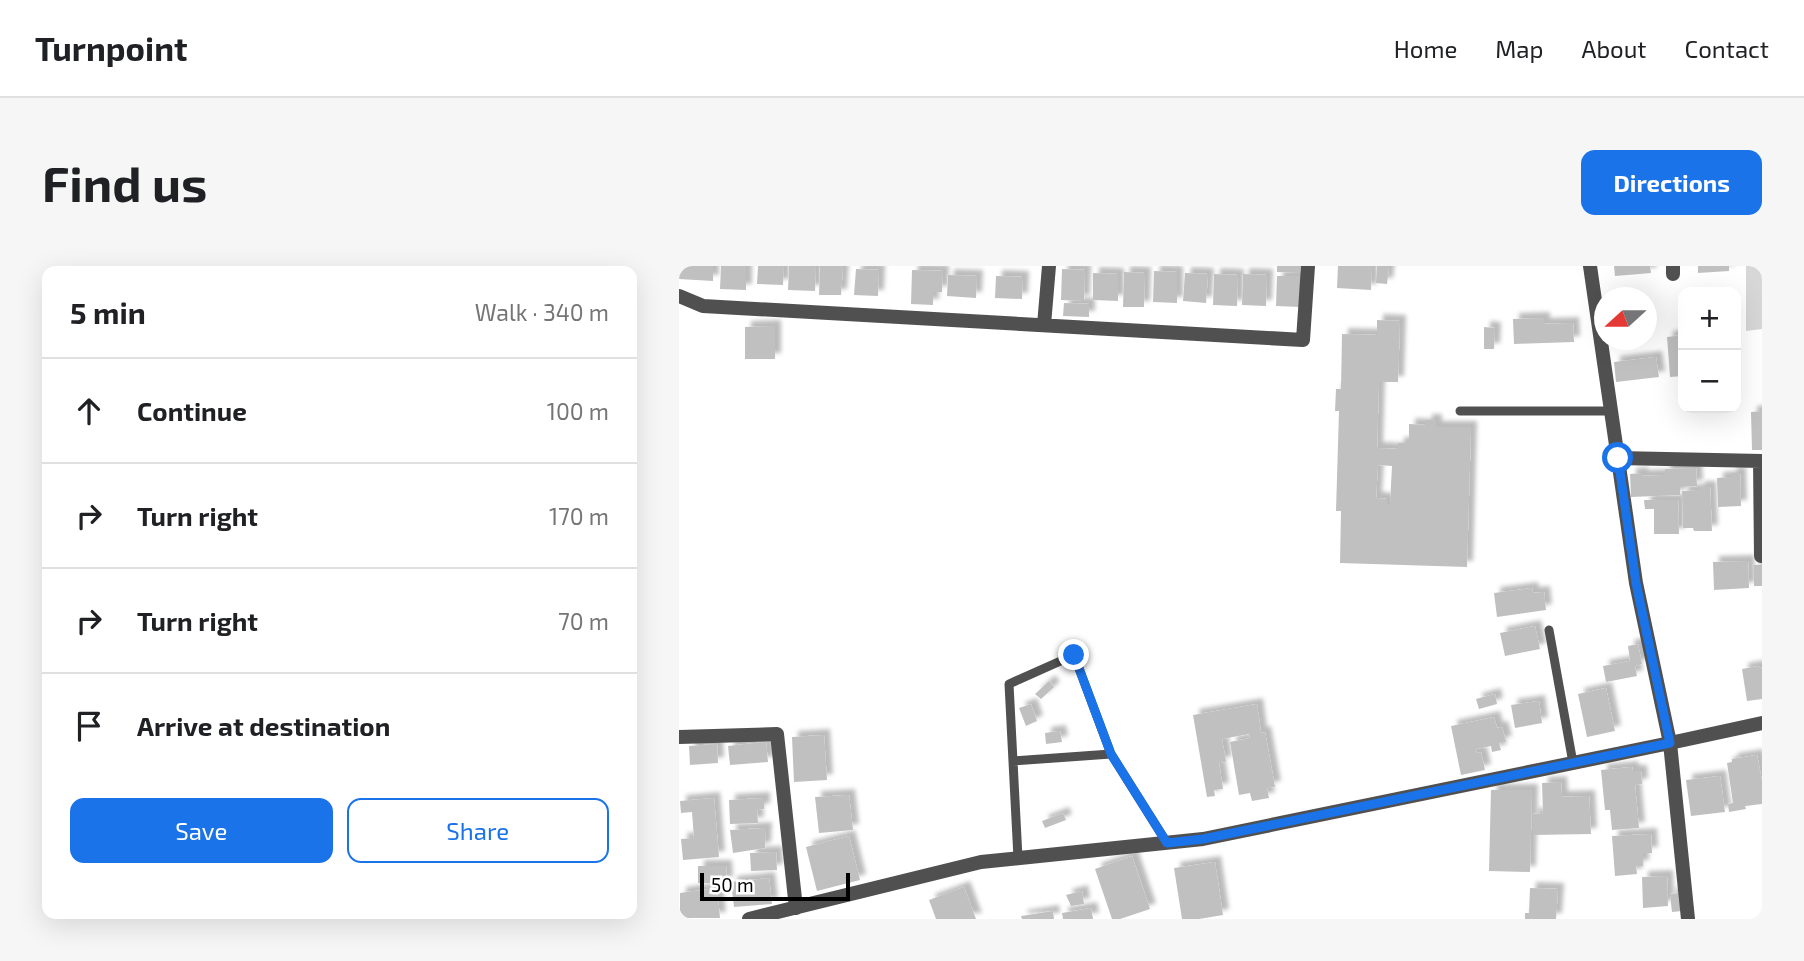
<!DOCTYPE html>
<meta charset="utf-8">
<style>
:root{--surface:#fff;--page:#f6f6f6;--text:#202124;--muted:#757577;--line:#e0e0e0;--accent:#1a73e8}
body{margin:0;font-family:"Exo 2",sans-serif;background:var(--page);color:var(--text)}
.controls{position:absolute;right:21px;top:21px;display:grid;overflow:hidden;border-radius:14px;box-shadow:0 7px 28px #0002}
.controls button{width:63px;height:63px;display:grid;place-items:center;padding:0;border:0;border-bottom:2px solid var(--line);background:var(--surface);color:var(--text);font:35px sans-serif}
.compass{position:absolute;left:915px;top:21px;width:63px;height:63px;border-radius:50%;background:var(--surface);box-shadow:0 7px 28px #0002;rotate:249deg}
.scale{position:absolute;left:21px;bottom:18px;width:150px;box-sizing:border-box;padding-left:7px;border:4px solid #000;border-top:0;font-size:19px;line-height:24px;white-space:nowrap;color:#000;-webkit-text-stroke:5px #fff;paint-order:stroke}
.stop{position:absolute;width:21px;height:21px;margin:-16px;border:5px solid #1a73e8;border-radius:50%;background:#fff}
.stop.end{background:#1a73e8;border-color:#fff;box-shadow:0 2px 7px #0008}
.list{margin:0;padding:0;list-style:none}
h2{display:flex;justify-content:space-between;align-items:center;height:91px;margin:0;padding:0 28px;font-size:30px}
h2 small{font-size:23px;font-weight:400;color:var(--muted)}
.list li{display:grid;grid-template-columns:46px 1fr auto;gap:21px;align-items:center;box-sizing:border-box;height:105px;padding:0 28px;border-top:2px solid var(--line)}
.list b{display:block;font-size:26px;white-space:nowrap}
.list em{font-size:23px;font-style:normal;color:var(--muted)}
.actions{display:flex;gap:14px;padding:21px 28px}
.actions a{flex:1;padding:16px 0;border:2px solid var(--accent);border-radius:14px;text-align:center;font-size:24px;color:var(--accent)}
.actions .main{background:var(--accent);color:#fff}
.icon{flex:none;width:38px;height:38px;fill:none;stroke:currentColor;stroke-width:2;stroke-linecap:round;stroke-linejoin:round}
.map{position:relative;flex:none;width:1083px;height:653px;overflow:hidden;border-radius:14px}
header{display:flex;align-items:center;gap:42px;box-sizing:border-box;height:98px;padding:0 35px;background:var(--surface);border-bottom:2px solid var(--line)}
header strong{font-size:33px}
nav{display:flex;gap:38px;margin-inline-start:auto;font-size:24px}
.intro{display:flex;align-items:center;justify-content:space-between;box-sizing:border-box;height:168px;padding:0 42px}
h1{margin:0;font-size:49px}
.button{padding:18px 32px;border-radius:14px;background:var(--accent);color:#fff;font-size:24px;font-weight:700}
main{display:flex;gap:42px;padding:0 42px}
aside{flex:1;background:var(--surface);border-radius:14px;box-shadow:0 7px 28px #0002}
.map>svg:first-child{display:block}
.green{fill:#d7d7d7}
.building{fill:#c0c0c0;fill-rule:evenodd;filter:url(#shadow)}
.lines{fill:none;stroke-linecap:round;stroke-linejoin:round}
.lane{stroke:#505050;stroke-width:9}
.street{stroke:#505050;stroke-width:14}
.route{stroke:#1a73e8;stroke-width:9}
</style>
<header>
<strong>Turnpoint</strong>
<nav><a>Home</a><a>Map</a><a>About</a><a>Contact</a></nav>
</header>
<div class="intro"><h1>Find us</h1><a class="button">Directions</a></div>
<main>
<aside>
<h2>5 min<small>Walk · 340 m</small></h2>
<ul class="list">
<li><svg class="icon" aria-label="ahead" viewBox="0 0 24 24"><path d="M12 20V5M6 11l6-6 6 6"/></svg><div><b>Continue</b></div><em>100 m</em></li>
<li><svg class="icon" aria-label="right" viewBox="0 0 24 24"><path d="M7 20v-9h11M14 6l5 5-5 5"/></svg><div><b>Turn right</b></div><em>170 m</em></li>
<li><svg class="icon" aria-label="right" viewBox="0 0 24 24"><path d="M7 20v-9h11M14 6l5 5-5 5"/></svg><div><b>Turn right</b></div><em>70 m</em></li>
<li><svg class="icon" aria-label="arrive" viewBox="0 0 24 24"><path d="M6 21V4h12l-3 4 3 4H6"/></svg><div><b>Arrive at destination</b></div></li>
</ul>
<div class="actions"><a class="main">Save</a><a>Share</a></div>
</aside>
<div class="map">
<svg width="1083" height="653" viewBox="0 0 1083 653">
<defs>
<filter id="shadow"><feDropShadow dx="6" dy="-6" stdDeviation="2" flood-color="#0004"/></filter>
</defs>
<rect width="100%" height="100%" fill="#fff"/>
<path class="green" d="M 1067,0 L 1083,0 L 1083,63 L 1067,65 Z"/>
<path class="building" d="M 0,0 L 34,0 L 34,15 L 0,13 Z
M 42,0 L 67,0 L 67,24 L 41,23 Z
M 79,0 L 105,0 L 104,19 L 78,18 Z
M 110,0 L 137,0 L 136,25 L 109,24 Z
M 141,0 L 164,0 L 162,29 L 140,29 Z
M 598,0 L 622,0 L 621,7 L 598,6 Z
M 659,0 L 693,0 L 692,24 L 658,22 Z
M 698,0 L 710,0 L 708,18 L 697,17 Z
M 935,0 L 971,0 L 972,7 L 936,10 Z
M 1019,0 L 1050,0 L 1050,5 L 1019,7 Z
M 177,3 L 200,4 L 199,30 L 175,29 Z
M 383,3 L 406,4 L 405,35 L 382,34 Z
M 233,4 L 264,5 L 263,26 L 254,26 L 254,39 L 232,38 Z
M 475,5 L 498,6 L 498,37 L 474,36 Z
M 445,6 L 466,7 L 465,41 L 444,41 Z
M 414,7 L 439,8 L 439,35 L 414,34 Z
M 506,7 L 529,8 L 527,37 L 504,35 Z
M 535,8 L 559,9 L 558,40 L 534,39 Z
M 564,8 L 588,9 L 587,40 L 563,39 Z
M 269,9 L 298,10 L 297,32 L 268,30 Z
M 317,10 L 344,11 L 343,33 L 316,32 Z
M 598,10 L 621,10 L 621,41 L 597,40 Z
M 385,37 L 410,38 L 410,51 L 384,50 Z
M 865,52 L 865,58 L 894,57 L 895,76 L 835,78 L 834,53 Z
M 698,54 L 721,55 L 719,116 L 700,116 L 698,182 L 719,183 L 719,177 L 730,177 L 730,158 L 747,159 L 747,154 L 757,154 L 757,161 L 792,161 L 788,301 L 661,297 L 662,245 L 657,245 L 660,145 L 656,145 L 657,123 L 662,123 L 663,68 L 698,69 ZM 699,199 L 713,200 L 711,238 L 708,238 L 708,233 L 697,232 Z
M 96,60 L 96,93 L 66,93 L 66,61 Z
M 805,61 L 816,62 L 815,83 L 805,83 Z
M 1004,69 L 1004,110 L 991,111 L 988,71 Z
M 977,91 L 980,111 L 937,116 L 935,96 Z
M 1083,145 L 1083,184 L 1073,184 L 1072,146 Z
M 1017,202 L 1018,220 L 1001,221 L 1001,229 L 952,231 L 951,208 L 963,207 L 963,210 L 986,209 L 986,203 Z
M 1052,207 L 1061,207 L 1062,240 L 1039,241 L 1038,212 L 1052,211 Z
M 1020,221 L 1031,221 L 1033,265 L 1015,265 L 1014,262 L 1004,262 L 1003,225 L 1020,224 Z
M 965,234 L 999,234 L 1000,268 L 975,268 L 975,243 L 966,243 Z
M 1069,295 L 1070,322 L 1035,324 L 1034,296 Z
M 1075,299 L 1083,299 L 1083,320 L 1075,320 Z
M 853,322 L 854,327 L 865,326 L 867,344 L 818,351 L 815,327 Z
M 856,360 L 861,383 L 826,390 L 821,367 Z
M 959,378 L 963,398 L 956,400 L 958,410 L 927,416 L 924,400 L 951,395 L 949,380 Z
M 1080,400 L 1083,403 L 1083,433 L 1068,435 L 1063,403 Z
M 370,415 L 375,421 L 362,433 L 356,428 Z
M 927,422 L 936,465 L 908,471 L 899,428 Z
M 816,428 L 818,438 L 800,443 L 797,433 Z
M 860,435 L 863,457 L 836,462 L 832,439 Z
M 352,438 L 358,455 L 347,460 L 340,442 Z
M 578,438 L 582,467 L 586,466 L 596,521 L 588,522 L 590,532 L 573,535 L 571,527 L 560,529 L 551,476 L 571,472 L 570,468 L 543,473 L 547,496 L 540,497 L 544,523 L 535,524 L 536,530 L 528,531 L 514,449 Z
M 815,451 L 818,462 L 823,461 L 827,476 L 820,477 L 822,484 L 813,486 L 812,480 L 797,483 L 798,487 L 802,486 L 806,504 L 782,509 L 772,460 Z
M 381,465 L 383,476 L 367,478 L 366,467 Z
M 145,469 L 148,514 L 115,516 L 113,471 Z
M 87,476 L 89,496 L 51,499 L 49,480 Z
M 38,478 L 39,497 L 11,499 L 10,480 Z
M 1078,489 L 1083,515 L 1083,538 L 1066,540 L 1067,543 L 1050,546 L 1049,538 L 1054,537 L 1048,497 L 1053,496 L 1053,493 Z
M 953,501 L 954,505 L 962,505 L 963,518 L 956,519 L 960,562 L 933,564 L 931,544 L 926,544 L 922,504 Z
M 1041,510 L 1046,546 L 1012,550 L 1007,514 Z
M 882,516 L 883,531 L 910,530 L 912,568 L 854,569 L 854,548 L 864,547 L 863,517 Z
M 812,524 L 853,524 L 851,606 L 810,605 Z
M 170,529 L 174,564 L 140,567 L 136,531 Z
M 35,532 L 40,591 L 4,594 L 2,573 L 15,572 L 13,546 L 2,547 L 1,535 Z
M 85,532 L 85,543 L 78,544 L 79,557 L 51,558 L 50,534 Z
M 384,547 L 387,554 L 366,562 L 363,555 Z
M 87,562 L 86,582 L 54,587 L 51,564 Z
M 972,568 L 973,587 L 964,587 L 964,600 L 957,600 L 958,608 L 936,610 L 933,570 Z
M 170,570 L 181,614 L 138,625 L 127,581 Z
M 97,586 L 98,604 L 72,605 L 71,587 Z
M 453,590 L 471,643 L 441,653 L 433,653 L 416,603 Z
M 536,596 L 544,649 L 520,653 L 503,653 L 495,602 Z
M 19,600 L 47,600 L 48,617 L 19,617 Z
M 988,610 L 989,640 L 964,642 L 963,611 Z
M 90,612 L 93,638 L 55,641 L 52,616 Z
M 285,621 L 297,653 L 257,653 L 250,634 Z
M 38,622 L 41,652 L 1,652 L 1,627 Z
M 851,622 L 879,623 L 877,653 L 846,653 L 846,647 L 850,647 Z
M 403,625 L 405,638 L 392,640 L 387,629 Z
M 1001,627 L 1003,645 L 993,646 L 991,628 Z
M 412,642 L 414,653 L 384,653 L 383,647 Z
M 374,645 L 375,653 L 343,653 L 342,650 Z"/>
<g class="lines">
<path class="lane" d="M 781,145 L 932,145
M 870,364 L 894,497
M 334,495 L 432,488
M 339,592 L 330,418 L 395,389 L 432,488 L 488,577"/>
<path class="street" d="M 911,0 L 957,317 L 991,477 L 1009,653
M 994,0 L 994,8
M 0,30 L 24,40 L 624,74 L 629,0
M 365,59 L 370,0
M 939,192 L 1083,195
M 1081,195 L 1082,290
M 0,471 L 98,468 L 117,642
M 70,653 L 302,596 L 524,573 L 991,477 L 1083,457"/>
</g>
<g class="lines">
<path class="route" d="M 395,389 L 432,488 L 488,577 L 524,573 L 991,477 L 957,317 L 939,192"/>
</g>
</svg>
<div class="controls">
<button>+</button>
<button>−</button>
</div>
<svg class="compass" viewBox="-18 -18 36 36"><path d="M0-13l5 13h-10z" fill="#e53935"/><path d="M0 13l5-13h-10z" fill="#757577"/></svg>
<div class="scale">50 m</div>
<div class="stop" style="left:939px;top:192px"></div>
<div class="stop end" style="left:395px;top:389px"></div>
</div>
</main>
